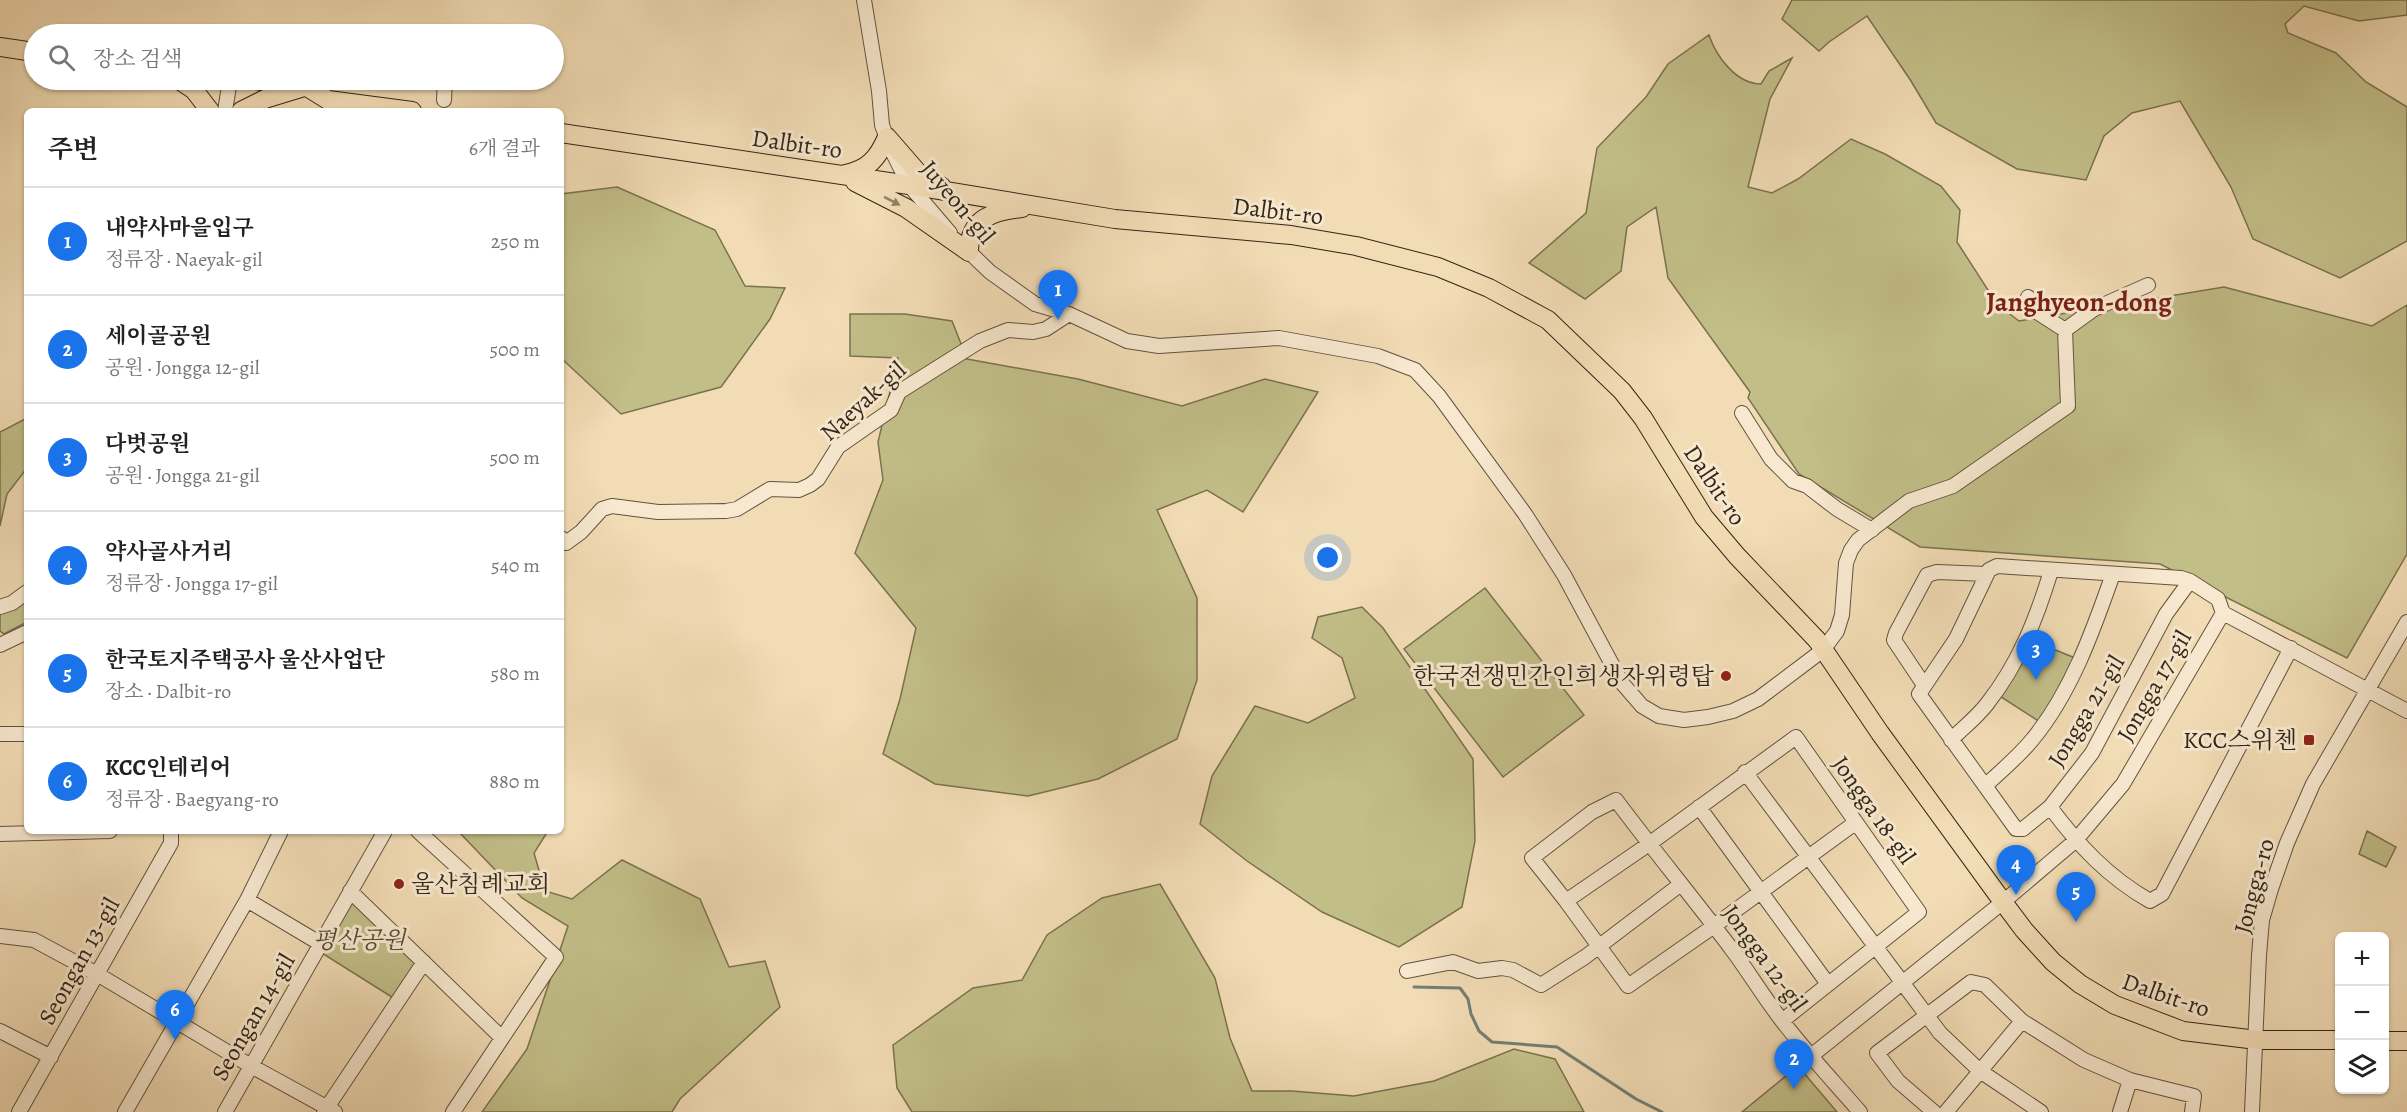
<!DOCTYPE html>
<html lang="ko">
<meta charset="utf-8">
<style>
:root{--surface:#fff;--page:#f6f6f6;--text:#222;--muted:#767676;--line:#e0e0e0;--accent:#1a73e8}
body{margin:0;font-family:Alegreya,"Noto Serif KR",serif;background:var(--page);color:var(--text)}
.controls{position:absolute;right:18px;bottom:18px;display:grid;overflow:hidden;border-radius:9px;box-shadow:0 2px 4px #0004}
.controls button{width:54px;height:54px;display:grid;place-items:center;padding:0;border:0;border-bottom:2px solid var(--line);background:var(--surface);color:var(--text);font:30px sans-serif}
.you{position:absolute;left:1328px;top:558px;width:21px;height:21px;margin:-15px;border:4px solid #fff;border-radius:50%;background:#1a73e8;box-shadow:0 0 0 9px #1a73e833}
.badge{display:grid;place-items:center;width:39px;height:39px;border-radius:50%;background:var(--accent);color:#fff;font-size:20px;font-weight:700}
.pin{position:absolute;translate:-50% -50px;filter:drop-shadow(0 2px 3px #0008)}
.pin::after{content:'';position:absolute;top:32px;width:21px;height:18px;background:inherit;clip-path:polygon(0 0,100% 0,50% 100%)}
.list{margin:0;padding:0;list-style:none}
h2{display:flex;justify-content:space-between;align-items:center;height:78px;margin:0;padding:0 24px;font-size:26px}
h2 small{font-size:20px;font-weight:400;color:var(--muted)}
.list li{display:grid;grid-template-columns:39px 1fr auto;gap:18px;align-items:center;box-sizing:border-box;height:108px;padding:0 24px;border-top:2px solid var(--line)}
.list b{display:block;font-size:22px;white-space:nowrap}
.list p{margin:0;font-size:20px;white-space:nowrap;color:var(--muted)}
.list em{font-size:20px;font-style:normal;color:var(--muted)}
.icon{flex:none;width:33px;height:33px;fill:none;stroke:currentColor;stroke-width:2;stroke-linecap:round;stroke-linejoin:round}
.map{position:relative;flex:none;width:2407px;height:1112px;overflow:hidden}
.search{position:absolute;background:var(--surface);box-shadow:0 2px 4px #0004;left:24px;top:24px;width:540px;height:66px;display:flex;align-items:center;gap:15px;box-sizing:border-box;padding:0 21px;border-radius:33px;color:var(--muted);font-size:22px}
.panel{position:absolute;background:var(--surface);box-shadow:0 2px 4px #0004;left:24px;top:108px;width:540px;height:726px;border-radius:9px}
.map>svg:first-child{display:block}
.green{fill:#c2be88;stroke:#7a7250;stroke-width:1.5}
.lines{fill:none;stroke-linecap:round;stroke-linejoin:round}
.stream{stroke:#717f74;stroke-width:3}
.minor-casing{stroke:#61543f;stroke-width:16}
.major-casing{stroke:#312618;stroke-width:20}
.minor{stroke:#f7e8cf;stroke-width:14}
.major{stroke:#f2dcb5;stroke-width:18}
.oneway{fill:#928166}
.poi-dot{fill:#8f2418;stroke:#f7e8cf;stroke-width:2}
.labels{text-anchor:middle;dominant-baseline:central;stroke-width:6;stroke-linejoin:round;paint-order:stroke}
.street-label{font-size:24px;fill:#312618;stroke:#f7e8cf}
.poi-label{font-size:24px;fill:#312618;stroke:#f7e8cf;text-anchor:end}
.park-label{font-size:24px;font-style:italic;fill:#554c34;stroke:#f7e8cf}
.quarter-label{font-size:27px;font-weight:bold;fill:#7a1f14;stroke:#f7e8cf}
</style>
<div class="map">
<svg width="2407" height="1112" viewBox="0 0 2407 1112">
<rect width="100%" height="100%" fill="#f2dcb5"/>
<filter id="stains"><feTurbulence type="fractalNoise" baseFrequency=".00333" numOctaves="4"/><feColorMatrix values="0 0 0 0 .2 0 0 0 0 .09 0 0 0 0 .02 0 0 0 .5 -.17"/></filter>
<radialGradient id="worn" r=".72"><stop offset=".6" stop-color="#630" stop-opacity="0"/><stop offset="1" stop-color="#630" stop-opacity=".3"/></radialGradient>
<path class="green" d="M 1792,0 L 2407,0 L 2407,15 L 2359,21 L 2304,6 L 2285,24 L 2288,33 L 2336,53 L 2366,82 L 2407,107 L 2407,241 L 2340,278 L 2253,239 L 2231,187 L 2180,101 L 2132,113 L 2104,136 L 2086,180 L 2017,169 L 1936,123 L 1911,81 L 1867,16 L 1829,42 L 1819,51 L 1782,19 Z
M 1709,35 C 1716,56 1736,84 1761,84 L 1769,71 L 1792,58 L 1770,99 L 1748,187 L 1772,193 L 1798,179 L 1851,139 L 1885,154 L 1941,186 L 1960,210 L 1957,242 L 1997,304 L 2019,321 L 2224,287 L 2372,326 L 2407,305 L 2407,554 L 2347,658 L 2160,564 L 1920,547 L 1799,474 L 1748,398 L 1750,392 L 1668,278 L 1656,207 L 1627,227 L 1621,271 L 1585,299 L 1529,263 L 1586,213 L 1597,148 L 1646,97 L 1668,64 Z
M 617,187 L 715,230 L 745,286 L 785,288 L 770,319 L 721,387 L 621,414 L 561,358 L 561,194 Z
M 850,314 L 905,314 L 952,321 L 967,359 L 1078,379 L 1182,406 L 1265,379 L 1318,392 L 1243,512 L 1207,490 L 1157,510 L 1197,598 L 1197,680 L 1177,739 L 1098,779 L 1028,796 L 935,784 L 883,754 L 900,699 L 916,628 L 855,553 L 883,480 L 878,442 L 898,358 L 850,356 Z
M 27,418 L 27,468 L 7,494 L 0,526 L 0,432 Z
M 1485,588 L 1584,715 L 1503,777 L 1404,649 Z
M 27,596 L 27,622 L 4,634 L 0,631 L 0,614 Z
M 1362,607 L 1383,628 L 1473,759 L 1475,841 L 1462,907 L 1399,947 L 1322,912 L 1247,861 L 1200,824 L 1212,776 L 1255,706 L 1308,723 L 1355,698 L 1342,658 L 1312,638 L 1318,617 Z
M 2031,640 L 2075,658 L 2040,722 L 1998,695 Z
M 458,831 L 548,831 L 534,853 L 545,891 L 572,899 L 622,860 L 700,899 L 729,967 L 765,961 L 780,1007 L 680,1099 L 672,1112 L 482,1112 L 527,1049 L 568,926 L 522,898 Z
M 2367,831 L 2396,847 L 2386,867 L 2359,854 Z
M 1160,884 L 1215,978 L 1230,1038 L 1252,1091 L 1292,1091 L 1354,1096 L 1434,1081 L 1514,1049 L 1555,1059 L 1584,1112 L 912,1112 L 897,1088 L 893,1045 L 973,988 L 1022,980 L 1047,935 L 1102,898 Z
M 350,891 L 424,962 L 398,1001 L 317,950 Z
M 1798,1066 L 1837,1112 L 1742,1112 Z"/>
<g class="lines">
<path class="stream" d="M 1414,987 L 1460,988 L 1468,999 L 1471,1014 L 1479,1031 L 1492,1042 L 1557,1047 L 1636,1099 L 1662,1112"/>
<defs>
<path id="minor" d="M 864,0 L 879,91 L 882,125 L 890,147 L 909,185 L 950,233
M 444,100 L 445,80
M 225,111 L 230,80
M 964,247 L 990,272 L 1035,304 L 1069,314 L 1127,341 L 1159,346 L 1279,338 L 1378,356 L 1415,370 L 1439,396 L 1525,514 L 1564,575 L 1622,683 L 1642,706 L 1659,716 L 1684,720 L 1708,717 L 1733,711 L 1758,699 L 1823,650 L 1837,631 L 1842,615 L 1846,563 L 1851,550 L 1858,540 L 1909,501 L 1953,486 L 2068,406 L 2065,330 L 2037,312 L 2028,297
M 2065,330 L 2094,309 L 2148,285
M 1742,413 L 1771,459 L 1793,481 L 1807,486 L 1837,509 L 1872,530
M 561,538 L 566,543 L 581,532 L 602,509 L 612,506 L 658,512 L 726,511 L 737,509 L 770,489 L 799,490 L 810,485 L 818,479 L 838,447 L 891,410 L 899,392 L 980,341 L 1008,330 L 1033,332 L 1046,329 L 1069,314
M 2190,581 L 2166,614 L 2092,753 L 2050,807 L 2023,829 L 2016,829 L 1919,694 L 1956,639 L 1989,570 L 1997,566 L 2181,578 L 2190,581 L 2218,599 L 2223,613
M 0,607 L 12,603 L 27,592
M 2223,613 L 2407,711
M 0,645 L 27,632
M 1924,685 L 1894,640 L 1896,633 L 1927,575 L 1937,572 L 1987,574
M 0,734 L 27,734
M 1951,740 C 1963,728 1977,717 1987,704 C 2019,663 2036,620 2051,571
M 1745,772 L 1940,1033 L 1980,1071 L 2041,1112
M 1985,786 C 2001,771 2018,757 2032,740 C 2071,693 2093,631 2113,574
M 1699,807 L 1828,984
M 2050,807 C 2079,846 2108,877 2150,901 L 2162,894 L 2291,648
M 1855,823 L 1714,926 L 1628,986 L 1566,901 L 1532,858 L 1592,812 L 1616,800 C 1654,851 1695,900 1733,951 C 1750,974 1765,999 1783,1022 C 1807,1053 1834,1082 1860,1112
M 418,831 L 556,957 L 453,1112
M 0,834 L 110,831
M 350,891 L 502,1038
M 247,900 L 321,944
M 1566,901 L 1649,844 L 1796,737 L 1919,912 L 1782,1021
M 0,936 L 34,940 L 97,974 L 251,1066 L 335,1112
M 1407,971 L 1453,962 L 1478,971 L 1502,968 L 1513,970 L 1541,985 L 1585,957 L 1681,884
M 0,1031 L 51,1057
M 1811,1056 L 2003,902 L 2075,841 L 2123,784 L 2223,613
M 19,1112 L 171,843 L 171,831
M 125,1112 L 247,900 L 281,831
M 225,1112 L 385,831
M 324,1112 L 424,962
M 1934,1112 L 1898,1081 L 1877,1053 L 1971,982 L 1985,985 L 2022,1021 L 2084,1060 L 2130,1080 L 2194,1096 L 2192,1112
M 1946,1112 L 2022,1021
M 2120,1112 L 2130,1080
M 2252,1112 L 2259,955 L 2262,920 L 2271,889 L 2287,843 L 2313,784 L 2407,622"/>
<path id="major" d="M 0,47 L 34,52
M 179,80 L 194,90 L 210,111
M 255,80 L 307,87 L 328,100 L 412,111
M 241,111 L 265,99 L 301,88
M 561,133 L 909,185 L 1115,219 L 1291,235 L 1356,246 L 1438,267 L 1489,288 L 1548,320 L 1622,391 L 1643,418 L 1704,517 L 1737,556 L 1817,640 L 1880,733 L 2003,902 L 2024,930 L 2053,962 L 2080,984 L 2115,1005 L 2183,1031 L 2257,1040 L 2340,1040
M 845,174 C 868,170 878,158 887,137 L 920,175 L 941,186
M 855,182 L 906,208 L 969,252
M 969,252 C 969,218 993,211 1022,208
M 2384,1041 L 2407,1041"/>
</defs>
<use href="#minor" class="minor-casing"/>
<use href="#major" class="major-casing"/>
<use href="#minor" class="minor"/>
<use href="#major" class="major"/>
</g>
<defs><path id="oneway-solid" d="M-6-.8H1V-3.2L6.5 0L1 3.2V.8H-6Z" transform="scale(1.5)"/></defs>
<use class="oneway" href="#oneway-solid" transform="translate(892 201) rotate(27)"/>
<g class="poi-dot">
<circle cx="1726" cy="676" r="6"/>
<rect x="2303" y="734" width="12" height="12" rx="3"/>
<circle cx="399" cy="884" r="6"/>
</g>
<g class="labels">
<g class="street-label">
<text transform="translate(797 144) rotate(8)">Dalbit-ro</text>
<text transform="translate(958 202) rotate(50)">Juyeon-gil</text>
<text transform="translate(1278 211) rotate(7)">Dalbit-ro</text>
<text transform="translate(863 401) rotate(-42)">Naeyak-gil</text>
<text transform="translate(1715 485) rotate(56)">Dalbit-ro</text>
<text transform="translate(2154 686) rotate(-60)">Jongga 17-gil</text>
<text transform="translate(2086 711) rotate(-59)">Jongga 21-gil</text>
<text transform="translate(1874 810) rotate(55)">Jongga 18-gil</text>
<text transform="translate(2254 886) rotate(-75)">Jongga-ro</text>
<text transform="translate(1765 958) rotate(54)">Jongga 12-gil</text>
<text transform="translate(79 961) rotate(-61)">Seongan 13-gil</text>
<text transform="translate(2166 995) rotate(19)">Dalbit-ro</text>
<text transform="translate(253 1017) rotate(-60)">Seongan 14-gil</text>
</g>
<g class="poi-label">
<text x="1714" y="676">한국전쟁민간인희생자위령탑</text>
<text x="2297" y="740">KCC스위첸</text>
<text x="411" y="884" text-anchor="start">울산침례교회</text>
</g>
<g class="park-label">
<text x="359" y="940">평산공원</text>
</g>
<g class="quarter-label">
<text x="2079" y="302">Janghyeon-dong</text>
</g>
</g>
<rect width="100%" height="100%" filter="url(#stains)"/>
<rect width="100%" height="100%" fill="url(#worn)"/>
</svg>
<div class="controls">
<button>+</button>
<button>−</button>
<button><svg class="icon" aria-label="layers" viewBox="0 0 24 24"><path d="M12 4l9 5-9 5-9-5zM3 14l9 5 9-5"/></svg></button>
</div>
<div class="you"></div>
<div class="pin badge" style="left:1058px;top:320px">1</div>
<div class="pin badge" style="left:1794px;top:1089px">2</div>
<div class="pin badge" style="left:2036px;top:680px">3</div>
<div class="pin badge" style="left:2016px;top:895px">4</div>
<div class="pin badge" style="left:2076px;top:922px">5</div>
<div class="pin badge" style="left:175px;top:1040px">6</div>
<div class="search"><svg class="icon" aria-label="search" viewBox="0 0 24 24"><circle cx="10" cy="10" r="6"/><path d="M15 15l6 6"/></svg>장소 검색</div>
<section class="panel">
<h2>주변<small>6개 결과</small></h2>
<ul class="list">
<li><span class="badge">1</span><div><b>내약사마을입구</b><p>정류장 · Naeyak-gil</p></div><em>250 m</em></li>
<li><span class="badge">2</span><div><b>세이골공원</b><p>공원 · Jongga 12-gil</p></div><em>500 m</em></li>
<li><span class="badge">3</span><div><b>다벗공원</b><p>공원 · Jongga 21-gil</p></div><em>500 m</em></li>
<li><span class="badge">4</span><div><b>약사골사거리</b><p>정류장 · Jongga 17-gil</p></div><em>540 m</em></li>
<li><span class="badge">5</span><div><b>한국토지주택공사 울산사업단</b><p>장소 · Dalbit-ro</p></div><em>580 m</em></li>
<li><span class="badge">6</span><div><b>KCC인테리어</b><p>정류장 · Baegyang-ro</p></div><em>880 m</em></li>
</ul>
</section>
</div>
